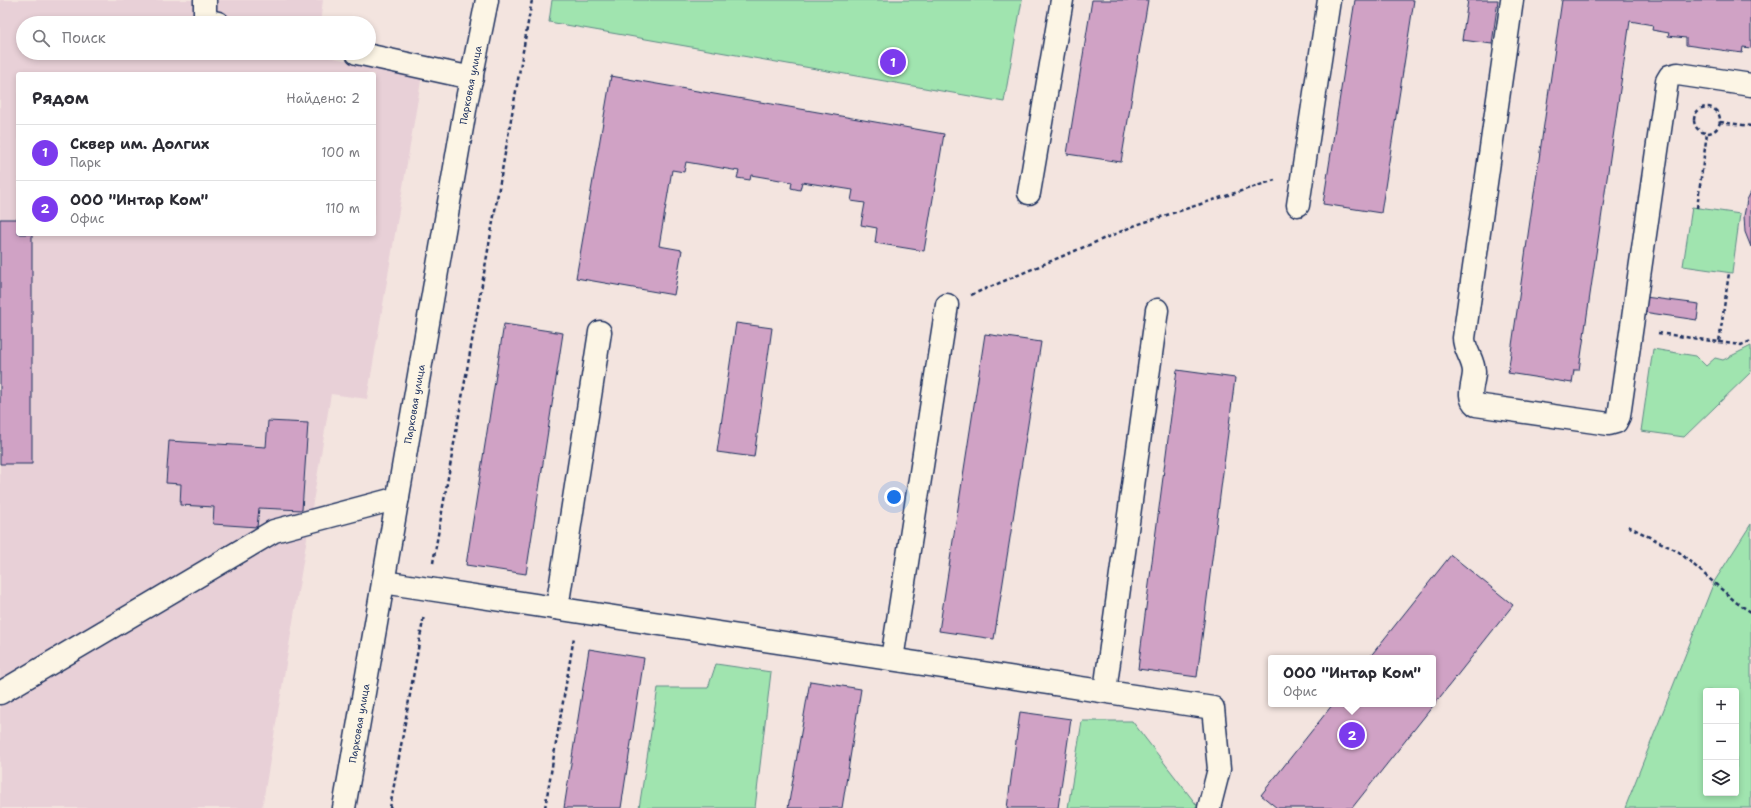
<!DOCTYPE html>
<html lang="ru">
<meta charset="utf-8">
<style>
:root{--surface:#fff;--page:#f7f7f7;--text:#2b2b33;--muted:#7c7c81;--line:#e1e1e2;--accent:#7c3aed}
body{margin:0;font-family:"Shantell Sans",sans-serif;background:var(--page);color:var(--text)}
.controls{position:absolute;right:12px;bottom:12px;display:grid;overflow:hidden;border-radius:4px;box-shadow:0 2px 6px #0003}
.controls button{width:36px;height:36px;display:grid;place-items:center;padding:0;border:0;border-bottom:1px solid var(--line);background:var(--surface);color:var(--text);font:20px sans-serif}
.you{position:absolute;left:894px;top:497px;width:14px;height:14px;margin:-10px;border:3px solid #fff;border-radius:50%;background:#1a73e8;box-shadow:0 0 0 6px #1a73e833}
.badge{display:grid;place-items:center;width:26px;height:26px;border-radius:50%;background:var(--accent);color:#fff;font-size:13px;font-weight:700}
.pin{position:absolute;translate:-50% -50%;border:2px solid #fff;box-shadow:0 1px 4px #0006}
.popup{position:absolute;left:1268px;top:655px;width:168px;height:52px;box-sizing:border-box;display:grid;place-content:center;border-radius:4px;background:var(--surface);filter:drop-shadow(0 1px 3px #0005);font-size:13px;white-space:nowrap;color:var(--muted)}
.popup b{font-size:15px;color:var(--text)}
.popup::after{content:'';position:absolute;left:50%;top:100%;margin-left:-8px;border:8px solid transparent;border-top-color:var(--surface)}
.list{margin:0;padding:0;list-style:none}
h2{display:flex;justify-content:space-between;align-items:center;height:52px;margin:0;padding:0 16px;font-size:17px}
h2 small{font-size:13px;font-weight:400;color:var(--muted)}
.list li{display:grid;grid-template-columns:26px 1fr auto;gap:12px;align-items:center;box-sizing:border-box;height:56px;padding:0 16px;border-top:1px solid var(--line)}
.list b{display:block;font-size:15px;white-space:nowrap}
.list p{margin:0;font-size:13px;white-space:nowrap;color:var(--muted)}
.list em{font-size:13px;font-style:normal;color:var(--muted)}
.icon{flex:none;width:22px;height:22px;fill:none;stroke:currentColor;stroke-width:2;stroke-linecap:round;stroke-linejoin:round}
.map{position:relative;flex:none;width:1751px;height:808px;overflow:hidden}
.search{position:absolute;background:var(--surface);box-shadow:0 2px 6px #0003;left:16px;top:16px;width:360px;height:44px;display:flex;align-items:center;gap:10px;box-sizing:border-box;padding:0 14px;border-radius:22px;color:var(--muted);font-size:15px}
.panel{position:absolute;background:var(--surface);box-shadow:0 2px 6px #0003;left:16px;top:72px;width:360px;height:164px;border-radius:4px}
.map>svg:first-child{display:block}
.built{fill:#e8d0d7;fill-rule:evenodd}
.green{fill:#a0e4af;stroke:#5e8a86;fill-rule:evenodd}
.building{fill:#d0a2c5;stroke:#1b2f5e}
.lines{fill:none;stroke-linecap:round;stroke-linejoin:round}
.minor-casing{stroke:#1b2f5e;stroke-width:25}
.path{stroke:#1b2f5e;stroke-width:2.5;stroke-dasharray:4 3;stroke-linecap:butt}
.minor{stroke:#fcf5e5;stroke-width:22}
.labels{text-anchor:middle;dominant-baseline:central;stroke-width:3;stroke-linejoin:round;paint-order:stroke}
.street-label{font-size:10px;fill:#1b2f5e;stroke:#fcf5e5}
</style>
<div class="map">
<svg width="1751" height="808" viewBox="0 0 1751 808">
<rect width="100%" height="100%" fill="#f3e4df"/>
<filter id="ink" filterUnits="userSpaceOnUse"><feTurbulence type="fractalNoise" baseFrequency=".025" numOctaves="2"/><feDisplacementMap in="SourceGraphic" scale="8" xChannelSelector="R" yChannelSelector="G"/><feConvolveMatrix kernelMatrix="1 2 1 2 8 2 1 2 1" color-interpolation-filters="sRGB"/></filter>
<g filter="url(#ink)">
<path class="built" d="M 0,0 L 323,0 L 320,23 L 23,23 L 23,53 L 318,53 L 318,55 L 422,75 L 367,399 L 331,394 L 262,808 L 0,808 ZM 18,74 L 374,74 L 374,234 L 18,234 Z"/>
<path class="green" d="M 552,0 L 1022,0 L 1004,102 L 549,22 Z
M 1692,207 L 1740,214 L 1732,273 L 1683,266 Z
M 1751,346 L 1751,372 L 1684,437 L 1641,431 L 1653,349 L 1696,356 L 1706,366 L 1715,358 L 1723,360 Z
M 1751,524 L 1751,808 L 1625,808 L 1714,582 ZM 1706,691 L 1736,691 L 1736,793 L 1706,793 Z
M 716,664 L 771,672 L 755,808 L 639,808 L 658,688 L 708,688 Z
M 1082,721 L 1132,721 L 1199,808 L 1068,808 Z"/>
<path class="building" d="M 1092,0 L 1148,0 L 1121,162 L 1067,154 Z
M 1355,0 L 1414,0 L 1381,213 L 1323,204 Z
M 1468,0 L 1498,0 L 1492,44 L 1462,40 Z
M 1562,0 L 1751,0 L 1751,48 L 1743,47 L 1742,53 L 1686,45 L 1686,38 L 1668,36 L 1669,33 L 1652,30 L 1653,25 L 1630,21 L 1579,370 L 1574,370 L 1572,383 L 1508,373 Z
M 611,76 L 944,134 L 924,251 L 875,243 L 877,228 L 861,225 L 865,203 L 851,201 L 853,190 L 802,182 L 800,190 L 791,188 L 792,182 L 751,175 L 750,180 L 737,178 L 739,171 L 686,162 L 684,172 L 672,170 L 659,246 L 682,250 L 674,295 L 576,278 Z
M 1751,192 L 1751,247 L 1745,232 L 1744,216 L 1747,200 Z
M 0,219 L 18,219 L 18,234 L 32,234 L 32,464 L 0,464 Z
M 1645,297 L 1699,304 L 1697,320 L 1643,312 Z
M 736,323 L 772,328 L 754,457 L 717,452 Z
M 504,324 L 563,333 L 526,574 L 466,565 Z
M 985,334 L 1041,342 L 994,639 L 939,631 Z
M 1177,370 L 1235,378 L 1197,677 L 1138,669 Z
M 268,421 L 308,423 L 302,510 L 259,508 L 257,527 L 213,524 L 214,507 L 180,505 L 181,484 L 166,483 L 169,441 L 266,447 Z
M 1451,555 L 1513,605 L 1352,808 L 1277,808 L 1261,795 L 1333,704 L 1433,704 L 1433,658 L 1369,658 Z
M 589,649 L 644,658 L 621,808 L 564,808 Z
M 810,681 L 861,689 L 842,808 L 788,808 Z
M 1020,712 L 1071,719 L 1058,808 L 1007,808 Z"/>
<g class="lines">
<defs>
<g id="minor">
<path d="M 205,0 L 205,20 L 218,23"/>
<path d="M 1512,0 L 1464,338 C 1464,350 1474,360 1474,372 C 1474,383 1466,397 1476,405 L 1609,424 L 1616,422 L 1619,416 L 1667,81 L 1670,76 L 1678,74 L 1751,85"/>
<path d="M 357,53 L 472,78"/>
<path d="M 1029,193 L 1062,0"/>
<path d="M 1298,205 L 1329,0"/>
<path d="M 383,582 L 1213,708 L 1219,769 L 1209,808"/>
<path d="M 557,608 L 600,332"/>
<path d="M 892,659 L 947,305"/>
<path d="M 1105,691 L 1157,310"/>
<path d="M 0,693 L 274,531 L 398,498"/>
<path id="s1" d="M 344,808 L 466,104 L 487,0"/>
</g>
</defs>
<use href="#minor" class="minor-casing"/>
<path class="path" d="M1694 120a13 13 0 1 1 26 0a13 13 0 1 1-26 0Z
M 1720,122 L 1751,126
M 1697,208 L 1707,133
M 971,295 L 1136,225 L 1275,180
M 1658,333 L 1719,342 L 1729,273
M 1719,342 L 1741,345 L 1751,341
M 1628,526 L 1679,552 L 1737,603 L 1751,612
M 433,563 L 532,0
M 390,808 L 424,615
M 545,808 L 574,637"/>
<use href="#minor" class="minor"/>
</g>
</g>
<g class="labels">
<g class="street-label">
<text stroke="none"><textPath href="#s1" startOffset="734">Парковая улица</textPath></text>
<text stroke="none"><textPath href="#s1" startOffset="410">Парковая улица</textPath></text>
<text stroke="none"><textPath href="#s1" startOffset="86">Парковая улица</textPath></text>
</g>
</g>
</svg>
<div class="controls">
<button>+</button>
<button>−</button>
<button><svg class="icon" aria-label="layers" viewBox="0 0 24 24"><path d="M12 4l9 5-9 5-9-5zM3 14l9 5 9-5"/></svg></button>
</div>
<div class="you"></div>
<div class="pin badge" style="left:893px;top:62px">1</div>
<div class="pin badge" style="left:1352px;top:735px">2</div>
<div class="popup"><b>ООО &quot;Интар Ком&quot;</b>Офис</div>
<div class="search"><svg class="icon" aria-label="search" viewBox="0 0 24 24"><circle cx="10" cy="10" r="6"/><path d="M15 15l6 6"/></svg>Поиск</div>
<section class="panel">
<h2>Рядом<small>Найдено: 2</small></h2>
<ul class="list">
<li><span class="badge">1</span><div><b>Сквер им. Долгих</b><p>Парк</p></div><em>100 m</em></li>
<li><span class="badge">2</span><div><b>ООО &quot;Интар Ком&quot;</b><p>Офис</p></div><em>110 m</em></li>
</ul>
</section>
</div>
